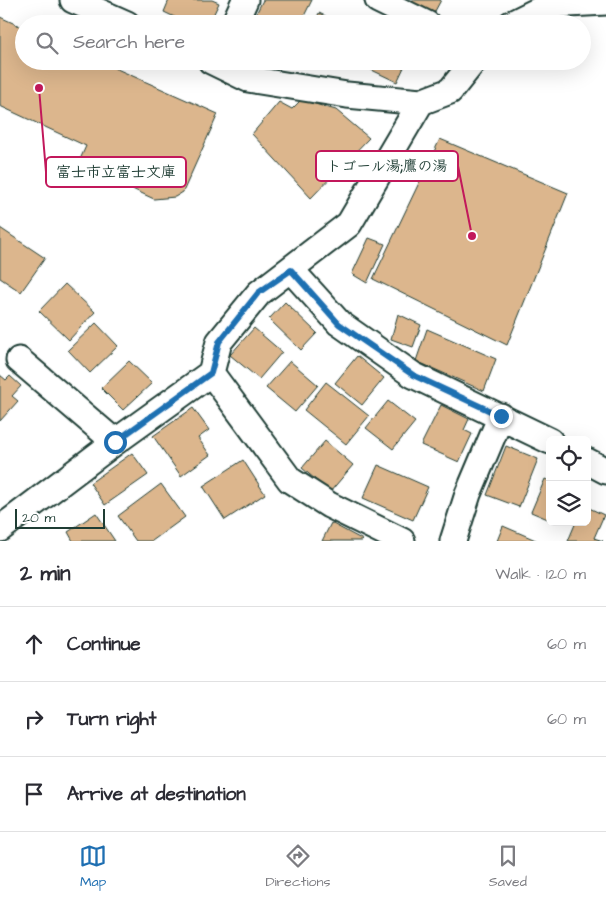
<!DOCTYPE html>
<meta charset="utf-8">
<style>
:root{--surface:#fff;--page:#f2f2f3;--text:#2b2b33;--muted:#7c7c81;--line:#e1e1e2;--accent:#1f6fb2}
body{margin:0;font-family:"Architects Daughter","Klee One",sans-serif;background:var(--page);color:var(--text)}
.controls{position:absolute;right:15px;bottom:15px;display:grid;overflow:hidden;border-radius:8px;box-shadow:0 5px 20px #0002}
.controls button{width:45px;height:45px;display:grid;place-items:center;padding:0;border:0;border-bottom:1px solid var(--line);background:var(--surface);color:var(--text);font:25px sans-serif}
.scale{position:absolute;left:15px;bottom:12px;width:90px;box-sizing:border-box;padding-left:5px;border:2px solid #1f3d34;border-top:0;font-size:14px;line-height:18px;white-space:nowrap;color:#1f3d34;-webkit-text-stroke:4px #fff;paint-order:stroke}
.stop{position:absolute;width:15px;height:15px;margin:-11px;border:4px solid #1f6fb2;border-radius:50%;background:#fff}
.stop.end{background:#1f6fb2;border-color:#fff;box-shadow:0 1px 5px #0008}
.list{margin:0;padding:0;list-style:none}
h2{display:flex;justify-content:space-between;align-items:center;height:65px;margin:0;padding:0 20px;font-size:21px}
h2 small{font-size:16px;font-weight:400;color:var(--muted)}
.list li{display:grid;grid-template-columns:32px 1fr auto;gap:15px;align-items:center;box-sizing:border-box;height:75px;padding:0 20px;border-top:1px solid var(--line)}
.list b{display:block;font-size:19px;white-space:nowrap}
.list em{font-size:16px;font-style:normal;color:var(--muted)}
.icon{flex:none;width:28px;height:28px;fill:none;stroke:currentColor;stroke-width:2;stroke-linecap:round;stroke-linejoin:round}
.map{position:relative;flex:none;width:606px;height:541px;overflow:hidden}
.search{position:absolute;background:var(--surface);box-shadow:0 5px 20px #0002;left:15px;right:15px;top:15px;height:55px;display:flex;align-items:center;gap:12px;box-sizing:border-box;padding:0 18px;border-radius:28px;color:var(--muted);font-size:19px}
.sheet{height:290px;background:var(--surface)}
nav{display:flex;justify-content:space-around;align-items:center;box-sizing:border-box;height:70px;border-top:1px solid var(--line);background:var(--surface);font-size:14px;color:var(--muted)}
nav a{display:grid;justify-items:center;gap:2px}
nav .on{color:var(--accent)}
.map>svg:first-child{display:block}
.building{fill:#dcb68d;stroke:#1f3d34}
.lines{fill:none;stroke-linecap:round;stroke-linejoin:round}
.minor-casing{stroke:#1f3d34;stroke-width:29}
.minor{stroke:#fff;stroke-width:25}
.route{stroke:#1f6fb2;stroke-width:6}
.leader{fill:none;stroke:#c2185b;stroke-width:2}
.callout-dot{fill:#c2185b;stroke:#fff;stroke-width:2}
.callout{fill:#fff;stroke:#c2185b;stroke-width:2}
.callout-label{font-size:15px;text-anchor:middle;font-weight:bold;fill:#1f3d34}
</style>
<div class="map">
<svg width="606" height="541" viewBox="0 0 606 541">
<rect width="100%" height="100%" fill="#fff"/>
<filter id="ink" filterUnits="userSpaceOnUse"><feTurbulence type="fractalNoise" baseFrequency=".02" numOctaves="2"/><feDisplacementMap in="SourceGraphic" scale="10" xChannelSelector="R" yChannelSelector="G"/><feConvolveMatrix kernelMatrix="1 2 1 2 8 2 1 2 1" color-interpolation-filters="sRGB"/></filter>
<g filter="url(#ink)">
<path class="building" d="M 169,0 L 212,0 L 219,3 L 209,24 L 189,24 L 164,12 Z
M 263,0 L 312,0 L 300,24 L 276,24 L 256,14 Z
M 406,0 L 441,0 L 434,13 Z
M 319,13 L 342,24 L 314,24 Z
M 0,17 L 24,28 L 24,61 L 99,61 L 218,114 L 183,192 L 175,197 L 154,199 L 78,164 L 86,146 L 0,106 Z
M 358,61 L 407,61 L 397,82 L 357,63 Z
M 301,100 L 336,110 L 369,138 L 311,198 L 252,134 L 279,102 L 292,109 Z
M 440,139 L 568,193 L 507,345 L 373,279 Z
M 0,228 L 45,258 L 21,292 L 0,278 Z
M 369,238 L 385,244 L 367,283 L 352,274 Z
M 65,284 L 95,312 L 69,340 L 39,311 Z
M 285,302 L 317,333 L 301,350 L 269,319 Z
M 398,314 L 421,325 L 413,347 L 391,339 Z
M 96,323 L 118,346 L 90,373 L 68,350 Z
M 254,328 L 282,352 L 259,379 L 230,355 Z
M 427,329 L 496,359 L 484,391 L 416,361 Z
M 357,356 L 384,378 L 362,405 L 335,383 Z
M 129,361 L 152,383 L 123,410 L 101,388 Z
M 290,361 L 318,385 L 295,412 L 266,388 Z
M 0,375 L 6,380 L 10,376 L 21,386 L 12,396 L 18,401 L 0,421 Z
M 326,382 L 369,416 L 346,444 L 304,410 Z
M 388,401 L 415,422 L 393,449 L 366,428 Z
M 441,405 L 469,419 L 464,430 L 472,434 L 459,462 L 421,445 Z
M 193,408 L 209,430 L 198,438 L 210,455 L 181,476 L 153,436 Z
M 325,441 L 353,465 L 330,492 L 302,468 Z
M 506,446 L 538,459 L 519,507 L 487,495 Z
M 132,453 L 148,475 L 105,505 L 90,483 Z
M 243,460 L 265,494 L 225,520 L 203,486 Z
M 378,465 L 428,487 L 413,520 L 363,498 Z
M 545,479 L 550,481 L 550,520 L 531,512 Z
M 161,484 L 185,517 L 152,541 L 136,541 L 118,516 Z
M 587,507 L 604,515 L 594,538 L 603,541 L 568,541 L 576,522 L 587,522 Z
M 96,513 L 115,541 L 73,541 L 68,532 Z
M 331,523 L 363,540 L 362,541 L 322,541 Z
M 503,526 L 538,541 L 497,541 Z"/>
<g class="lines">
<defs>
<path id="minor" d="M 73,0 L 127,24
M 378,0 L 427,24
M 234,24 L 245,0
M 511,24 L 549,5 L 606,2
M 211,61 L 248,79 L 347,95 L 421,102 L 450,91 L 474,61
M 291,270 L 339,323 L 413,375 L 550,441
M 115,442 L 211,373
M 587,461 L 606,471
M 0,529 L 115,442 L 19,360
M 402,541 L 329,505 L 290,480 L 211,373 L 219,342 L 259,293 L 349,224 L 421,102
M 453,541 L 468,494 L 501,416"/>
</defs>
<use href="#minor" class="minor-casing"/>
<use href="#minor" class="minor"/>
</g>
</g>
<g class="lines" filter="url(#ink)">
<path class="route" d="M 115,442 L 211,373 L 219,342 L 258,293 L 291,270 L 339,324 L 413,375 L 501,416"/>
</g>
<path class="leader" d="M472 236L458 166M39 88L46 172"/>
<g class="callout-dot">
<circle cx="472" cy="236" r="5"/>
<circle cx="39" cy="88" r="5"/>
</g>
<g class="callout">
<rect x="316" y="151" width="142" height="30" rx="5"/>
<rect x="46" y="157" width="140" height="30" rx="5"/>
</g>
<g class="callout-label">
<text x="387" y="171">トゴール湯;鷹の湯</text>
<text x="116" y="177">富士市立富士文庫</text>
</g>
</svg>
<div class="controls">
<button><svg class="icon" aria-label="locate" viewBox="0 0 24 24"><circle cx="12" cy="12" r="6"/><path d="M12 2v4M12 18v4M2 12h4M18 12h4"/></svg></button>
<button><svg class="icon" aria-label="layers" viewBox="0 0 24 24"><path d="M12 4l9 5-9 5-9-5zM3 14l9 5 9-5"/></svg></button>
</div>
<div class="scale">20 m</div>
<div class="stop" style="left:115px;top:442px"></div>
<div class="stop end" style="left:501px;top:416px"></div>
<div class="search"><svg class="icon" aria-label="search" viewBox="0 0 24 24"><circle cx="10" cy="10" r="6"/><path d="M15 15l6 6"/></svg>Search here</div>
</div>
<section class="sheet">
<h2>2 min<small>Walk · 120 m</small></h2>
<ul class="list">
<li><svg class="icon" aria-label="ahead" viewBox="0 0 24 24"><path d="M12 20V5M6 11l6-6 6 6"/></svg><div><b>Continue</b></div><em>60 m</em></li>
<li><svg class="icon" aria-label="right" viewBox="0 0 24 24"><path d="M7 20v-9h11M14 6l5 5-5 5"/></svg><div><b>Turn right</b></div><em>60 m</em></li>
<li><svg class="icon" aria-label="arrive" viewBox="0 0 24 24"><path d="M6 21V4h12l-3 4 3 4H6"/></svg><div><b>Arrive at destination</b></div></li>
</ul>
</section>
<nav>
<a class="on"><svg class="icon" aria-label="map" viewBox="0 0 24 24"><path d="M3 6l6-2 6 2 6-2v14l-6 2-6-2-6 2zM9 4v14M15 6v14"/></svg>Map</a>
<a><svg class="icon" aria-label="directions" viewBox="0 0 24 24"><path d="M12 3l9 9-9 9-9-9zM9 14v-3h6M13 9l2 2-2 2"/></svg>Directions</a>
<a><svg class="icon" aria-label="saved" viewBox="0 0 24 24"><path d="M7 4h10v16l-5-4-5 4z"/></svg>Saved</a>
</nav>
